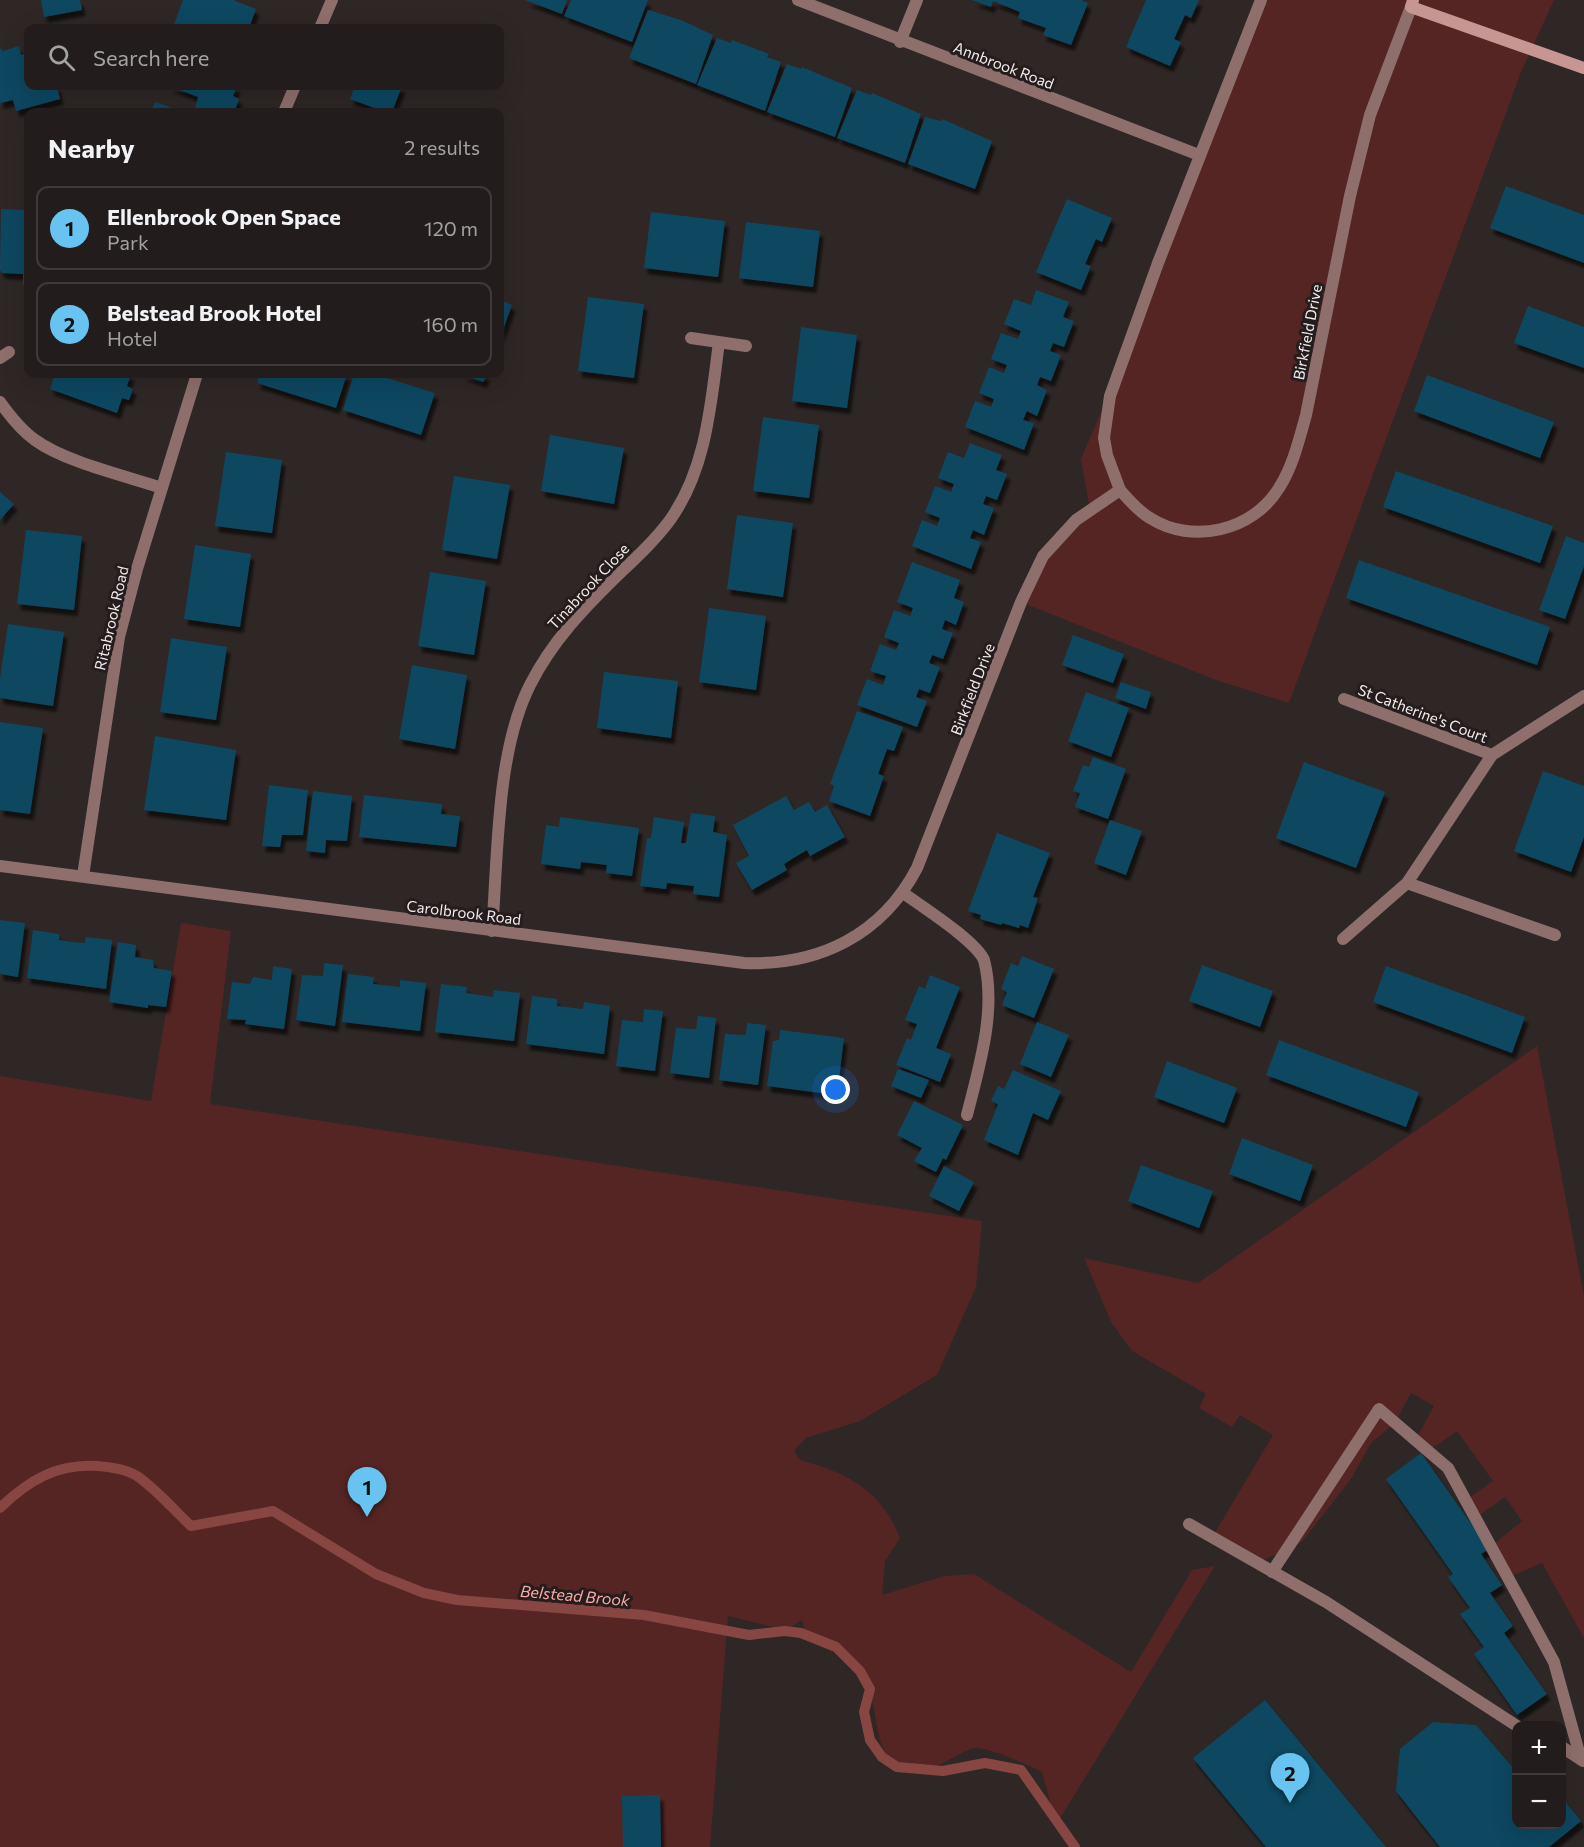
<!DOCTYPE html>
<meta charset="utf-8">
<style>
:root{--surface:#221d1c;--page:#2a2625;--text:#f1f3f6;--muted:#a2a2a3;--line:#3f3b3b;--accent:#69c3f1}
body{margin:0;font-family:Commissioner,sans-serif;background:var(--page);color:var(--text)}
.controls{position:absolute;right:18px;bottom:18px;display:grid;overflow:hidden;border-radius:12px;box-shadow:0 6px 24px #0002}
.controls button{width:54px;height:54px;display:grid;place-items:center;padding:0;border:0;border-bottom:2px solid var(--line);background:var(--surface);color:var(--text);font:30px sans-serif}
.you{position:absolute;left:836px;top:1090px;width:21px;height:21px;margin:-15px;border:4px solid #fff;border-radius:50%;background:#1a73e8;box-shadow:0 0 0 9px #1a73e833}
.badge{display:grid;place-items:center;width:39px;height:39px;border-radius:50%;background:var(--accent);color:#111;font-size:20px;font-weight:700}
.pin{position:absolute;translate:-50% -50px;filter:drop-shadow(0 2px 3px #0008)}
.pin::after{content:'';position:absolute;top:32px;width:21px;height:18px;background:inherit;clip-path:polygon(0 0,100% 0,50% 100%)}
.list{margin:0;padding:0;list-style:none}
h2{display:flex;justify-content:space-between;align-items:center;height:78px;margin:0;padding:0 24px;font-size:26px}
h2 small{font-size:20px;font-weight:400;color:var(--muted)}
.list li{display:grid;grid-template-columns:39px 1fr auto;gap:18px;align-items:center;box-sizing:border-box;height:84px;margin:0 12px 12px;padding:0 12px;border:2px solid var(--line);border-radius:12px}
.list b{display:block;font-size:22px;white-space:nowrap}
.list p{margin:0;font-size:20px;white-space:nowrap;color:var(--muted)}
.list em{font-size:20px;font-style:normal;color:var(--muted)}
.icon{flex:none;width:33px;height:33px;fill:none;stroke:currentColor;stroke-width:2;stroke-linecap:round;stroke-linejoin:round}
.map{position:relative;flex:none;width:1584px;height:1847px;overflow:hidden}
.search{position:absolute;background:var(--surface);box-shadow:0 6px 24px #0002;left:24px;top:24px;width:480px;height:66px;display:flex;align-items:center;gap:15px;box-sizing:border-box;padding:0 21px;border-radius:12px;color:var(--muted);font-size:22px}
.panel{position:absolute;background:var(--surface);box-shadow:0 6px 24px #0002;left:24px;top:108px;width:480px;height:270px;border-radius:12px}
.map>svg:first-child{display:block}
.green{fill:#552523}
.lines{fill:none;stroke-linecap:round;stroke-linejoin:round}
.stream{stroke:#874642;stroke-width:10}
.building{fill:#0d4761;filter:url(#shadow)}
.lane{stroke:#8e6f6c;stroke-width:12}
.street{stroke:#8e6f6c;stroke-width:12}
.secondary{stroke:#c79692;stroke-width:12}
.labels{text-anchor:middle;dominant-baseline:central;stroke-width:6;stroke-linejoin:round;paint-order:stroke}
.street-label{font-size:15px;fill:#f1eceb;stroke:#251d1d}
.water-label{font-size:16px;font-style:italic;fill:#faaaa4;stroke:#251d1d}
</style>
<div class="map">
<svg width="1584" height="1847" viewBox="0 0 1584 1847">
<defs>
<filter id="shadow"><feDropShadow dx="3.5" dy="6" stdDeviation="1.5" flood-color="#0009"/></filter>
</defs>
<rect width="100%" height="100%" fill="#2e2726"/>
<path class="green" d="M 1261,0 L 1554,0 L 1521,72 L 1289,703 L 1216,680 L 1021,602 L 1036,571 L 1090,510 L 1081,459 L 1116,377 Z
M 181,923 L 231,931 L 210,1104 L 982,1221 L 976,1287 L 937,1375 L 860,1421 L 806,1438 L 794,1451 L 800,1460 C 848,1473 881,1490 900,1538 L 885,1561 L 882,1595 L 944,1576 L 974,1574 L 1131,1672 L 1192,1570 L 1215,1566 L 1056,1825 L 1042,1772 C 1026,1764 990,1747 973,1748 C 969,1749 964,1752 960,1754 C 934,1767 921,1780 894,1762 C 872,1747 879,1701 864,1678 C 850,1657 827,1647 806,1634 L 802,1620 L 786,1630 L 728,1616 L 710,1847 L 0,1847 L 0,1076 L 151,1101 Z
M 1537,1046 L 1584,1296 L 1584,1638 L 1542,1563 L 1506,1578 L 1495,1543 L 1522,1521 L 1505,1497 L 1480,1515 L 1469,1498 L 1493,1481 L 1457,1431 L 1427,1452 L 1417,1437 L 1434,1406 L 1411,1393 L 1394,1424 L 1371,1443 L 1351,1479 L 1302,1542 L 1255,1564 L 1213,1536 L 1273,1435 L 1240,1415 L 1232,1427 L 1199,1408 L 1206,1394 L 1132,1351 L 1111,1322 L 1084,1258 L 1198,1283 Z"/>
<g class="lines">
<path class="stream" d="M 0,1508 C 29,1480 56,1464 97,1466 C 110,1467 126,1469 137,1476 C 156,1489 174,1510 191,1526 L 273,1511 L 376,1574 L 424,1593 L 457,1600 L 644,1615 L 749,1635 L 785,1631 L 801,1633 L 836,1647 L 860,1671 L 870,1689 L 864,1712 L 870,1740 L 882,1757 L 897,1767 L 943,1771 L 985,1763 L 1021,1770 L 1075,1847"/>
</g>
<path class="building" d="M 41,0 L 80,0 L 82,10 L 44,17 Z
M 183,0 L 233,0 L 256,9 L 249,28 L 173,28 Z
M 525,0 L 567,0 L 562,14 Z
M 571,0 L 648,0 L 632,42 L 564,16 Z
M 972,0 L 1081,0 L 1088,3 L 1071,45 L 1043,35 L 1046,28 L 1018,18 L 1020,12 L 993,1 L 991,7 Z
M 1146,0 L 1199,0 L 1191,18 L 1185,15 L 1174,39 L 1181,42 L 1170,66 L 1126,47 Z
M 648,10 L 681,20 L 713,35 L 696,84 L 629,58 Z
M 717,38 L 731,43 L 732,40 L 769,54 L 767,57 L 781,62 L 765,111 L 697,85 Z
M 19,46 L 21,55 L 28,53 L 28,86 L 57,86 L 60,99 L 16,111 L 13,100 L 0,103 L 0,48 L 3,51 Z
M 787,64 L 801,69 L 802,67 L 852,88 L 835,137 L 767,112 Z
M 169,86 L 237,86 L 233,96 L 239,99 L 235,110 L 229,108 L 227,112 L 194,112 L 198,97 Z
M 355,86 L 402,86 L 392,112 L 385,112 L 350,99 Z
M 857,90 L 871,95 L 872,93 L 921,114 L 905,163 L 837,138 Z
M 155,102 L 184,112 L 151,112 Z
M 925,117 L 941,121 L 942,119 L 992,141 L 975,189 L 908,164 Z
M 1506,186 L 1584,215 L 1584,263 L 1490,228 Z
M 1067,199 L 1112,218 L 1102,242 L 1096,239 L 1085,264 L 1091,266 L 1081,290 L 1036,272 Z
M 1,209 L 28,210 L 28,285 L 23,285 L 23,274 L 2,273 L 0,270 Z
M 651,212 L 725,221 L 718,277 L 644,268 Z
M 746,222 L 820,231 L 813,287 L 739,278 Z
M 1036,290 L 1069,302 L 1063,317 L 1074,321 L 1064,347 L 1053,343 L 1050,351 L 1061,355 L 1051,381 L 1040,377 L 1037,385 L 1047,390 L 1037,416 L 1027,411 L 1023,420 L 1034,423 L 1024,450 L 965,427 L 975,401 L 991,407 L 994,399 L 979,393 L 989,367 L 1004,373 L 1007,365 L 991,359 L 1001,333 L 1018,339 L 1021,331 L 1004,324 L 1014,299 L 1031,305 Z
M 588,297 L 644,304 L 634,378 L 578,371 Z
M 500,300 L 512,305 L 500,338 Z
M 1528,306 L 1584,327 L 1584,368 L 1514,343 Z
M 801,327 L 857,335 L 847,408 L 792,401 Z
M 55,374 L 131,374 L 127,386 L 133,389 L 129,400 L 122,398 L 117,413 L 50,389 Z
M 260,374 L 347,374 L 336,408 L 257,383 Z
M 354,374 L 374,374 L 435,393 L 421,435 L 343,410 Z
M 461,374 L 487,374 L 483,382 Z
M 1427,375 L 1554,422 L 1540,458 L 1414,411 Z
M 763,417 L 819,425 L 809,498 L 753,491 Z
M 550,435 L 624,448 L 614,504 L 541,491 Z
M 970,443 L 1002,455 L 996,470 L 1007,474 L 997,500 L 986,496 L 983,504 L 994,508 L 984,535 L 973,530 L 970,538 L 981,542 L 971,569 L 912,546 L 922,520 L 937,526 L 940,518 L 925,512 L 935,486 L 951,492 L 954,484 L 938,478 L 948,452 L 964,458 Z
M 226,452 L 282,460 L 272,533 L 215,526 Z
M 1396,471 L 1553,526 L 1540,563 L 1383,507 Z
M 454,476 L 510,485 L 497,559 L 442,550 Z
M 0,492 L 14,504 L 0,520 Z
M 737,515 L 793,523 L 783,597 L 727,589 Z
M 26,530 L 82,536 L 74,610 L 17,604 Z
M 1566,536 L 1584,543 L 1584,566 L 1565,619 L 1539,610 Z
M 195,545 L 251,554 L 240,627 L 184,619 Z
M 1359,560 L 1550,627 L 1537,665 L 1346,598 Z
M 912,562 L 960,580 L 954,598 L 964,602 L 956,625 L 945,620 L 942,629 L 953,633 L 943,659 L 932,655 L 929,663 L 940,667 L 930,693 L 919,689 L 916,697 L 927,701 L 917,727 L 857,705 L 867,679 L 883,685 L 886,676 L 870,671 L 880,644 L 896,650 L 899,643 L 884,637 L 894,610 L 910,616 L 913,608 L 897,602 Z
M 430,572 L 486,581 L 474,655 L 418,646 Z
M 709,608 L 766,616 L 756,690 L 699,682 Z
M 8,624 L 64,632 L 53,706 L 0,698 L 0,678 Z
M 1073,635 L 1124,654 L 1113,683 L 1062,665 Z
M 171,638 L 227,647 L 216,720 L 160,712 Z
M 412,665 L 467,675 L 455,749 L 399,739 Z
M 604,672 L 678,681 L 671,738 L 597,728 Z
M 1121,682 L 1151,692 L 1146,709 L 1115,698 Z
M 1086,692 L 1129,708 L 1111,757 L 1068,741 Z
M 857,711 L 903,727 L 894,751 L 887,749 L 878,774 L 884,776 L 870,816 L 829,801 L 834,786 L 830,784 Z
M 0,722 L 43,728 L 30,814 L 0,810 Z
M 155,736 L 236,750 L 226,820 L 144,810 Z
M 1093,757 L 1126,769 L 1108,819 L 1075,807 L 1080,793 L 1073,791 L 1083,765 L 1089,767 Z
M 1304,762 L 1385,792 L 1356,868 L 1276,838 Z
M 1543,771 L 1584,786 L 1584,837 L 1571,872 L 1514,851 Z
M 269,785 L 308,790 L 303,835 L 282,835 L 280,847 L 262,846 Z
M 313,791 L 352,796 L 347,841 L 326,840 L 325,853 L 306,851 Z
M 364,795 L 442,804 L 441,814 L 460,816 L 456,847 L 359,837 Z
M 786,796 L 794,810 L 809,802 L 815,812 L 827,805 L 845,837 L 810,856 L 807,850 L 795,857 L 784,864 L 787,870 L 752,890 L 736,863 L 749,856 L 733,825 Z
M 691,813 L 715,816 L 713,832 L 727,835 L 719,897 L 693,894 L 694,886 L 667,883 L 666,889 L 640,886 L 647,838 L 651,838 L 654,817 L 684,822 L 681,843 L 686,843 Z
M 560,817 L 639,828 L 632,876 L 606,873 L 607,865 L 581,862 L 580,869 L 541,864 L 546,825 L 559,827 Z
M 1110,820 L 1142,831 L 1126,875 L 1094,863 Z
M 997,833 L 1050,853 L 1033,897 L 1038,898 L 1028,928 L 1020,925 L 1019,928 L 1002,923 L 1001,925 L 980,919 L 981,915 L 968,911 Z
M 0,920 L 25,923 L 18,977 L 0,974 Z
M 33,930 L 59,934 L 59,940 L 72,942 L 85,943 L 86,937 L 112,940 L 106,989 L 27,978 Z
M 118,942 L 136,945 L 135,957 L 153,960 L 154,968 L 172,971 L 166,1007 L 148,1005 L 148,1008 L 109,1002 Z
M 1022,956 L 1054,969 L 1034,1018 L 1002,1005 L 1007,992 L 1001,989 L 1011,963 L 1018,966 Z
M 324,963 L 343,965 L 335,1026 L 296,1020 L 302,975 L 323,976 Z
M 1202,965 L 1273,991 L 1260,1027 L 1189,1001 Z
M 273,966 L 292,969 L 284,1029 L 245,1024 L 246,1020 L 227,1019 L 232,982 L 250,984 L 253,977 L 272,980 Z
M 1386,966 L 1525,1017 L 1512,1053 L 1373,1002 Z
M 348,974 L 374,977 L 373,984 L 400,987 L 400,980 L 426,983 L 420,1031 L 342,1022 Z
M 930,975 L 960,987 L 936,1048 L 951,1054 L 940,1082 L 896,1065 L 907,1038 L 911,1040 L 917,1024 L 905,1020 L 919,986 L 925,989 Z
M 441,984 L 467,987 L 466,993 L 493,997 L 494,990 L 520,993 L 514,1041 L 435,1032 Z
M 532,996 L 557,999 L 557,1006 L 583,1009 L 584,1002 L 610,1006 L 604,1054 L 526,1044 Z
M 644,1009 L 663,1011 L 655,1071 L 616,1066 L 622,1020 L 643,1022 Z
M 698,1016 L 716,1018 L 709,1078 L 670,1073 L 676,1028 L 696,1029 Z
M 1037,1022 L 1069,1035 L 1051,1077 L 1020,1064 Z
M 747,1023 L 766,1025 L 758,1085 L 719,1080 L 725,1034 L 746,1035 Z
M 780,1030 L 844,1038 L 837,1095 L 767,1086 L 773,1041 L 779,1040 Z
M 1279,1040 L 1419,1092 L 1406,1127 L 1266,1075 Z
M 1167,1061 L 1237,1088 L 1224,1123 L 1154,1097 Z
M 898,1069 L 929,1080 L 921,1098 L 891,1086 Z
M 1013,1070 L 1061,1091 L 1048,1120 L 1033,1113 L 1018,1155 L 984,1140 L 998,1104 L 991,1101 L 998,1086 L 1004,1089 Z
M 914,1101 L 963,1125 L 946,1160 L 943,1158 L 936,1172 L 914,1161 L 922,1148 L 897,1135 Z
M 1242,1138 L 1313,1165 L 1300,1201 L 1229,1174 Z
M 1141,1165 L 1213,1191 L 1199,1228 L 1128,1201 Z
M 944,1166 L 974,1182 L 959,1211 L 929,1196 Z
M 1421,1453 L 1489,1549 L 1481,1554 L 1502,1585 L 1490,1593 L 1513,1626 L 1504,1633 L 1547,1694 L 1517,1715 L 1474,1654 L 1484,1647 L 1460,1614 L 1470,1608 L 1448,1577 L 1453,1574 L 1386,1479 Z
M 1265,1700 L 1386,1847 L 1266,1847 L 1193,1758 Z
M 1433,1722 L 1476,1725 L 1516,1771 L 1516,1824 L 1562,1824 L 1562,1798 L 1581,1821 L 1549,1847 L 1440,1847 L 1396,1791 L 1400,1749 Z
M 660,1795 L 661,1847 L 623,1847 L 622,1796 Z"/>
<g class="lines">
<path class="lane" d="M 1189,1524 L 1326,1602 L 1517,1726
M 1272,1572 L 1379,1409 L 1448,1468 L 1554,1662 L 1580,1756
M 1562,1747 L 1583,1761"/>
<path class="street" d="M 798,0 L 1199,155
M 320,28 L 332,0
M 900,42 L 917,0
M 284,112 L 295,86
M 691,338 L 746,346
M 0,358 L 9,352
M 0,402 C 10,416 21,430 35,440 C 65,462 126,476 162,488
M 1120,490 C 1129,500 1138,511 1150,518 C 1192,545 1253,531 1279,488 C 1293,466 1299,440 1306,415 L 1350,196 L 1370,115 L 1411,7
M 1344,699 L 1492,755
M 0,866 L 744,963 C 819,966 882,935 917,868 L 1021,602 L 1043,556 L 1076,520 L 1120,490 L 1107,455 L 1104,438 L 1110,396 L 1158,263 L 1261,0
M 83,876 L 119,637 L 137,569 L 197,374
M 1407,883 L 1555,935
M 902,892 C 922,907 975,940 984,960 C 997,1010 979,1067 967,1115
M 492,931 C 498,856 496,752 530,685 C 552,641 585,607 620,573 C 638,556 656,539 670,520 C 707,468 711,402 719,342
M 1343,939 L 1407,883 L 1492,755 L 1584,696"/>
<path class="secondary" d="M 1413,0 L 1411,7 L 1584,68"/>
</g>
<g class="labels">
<g class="street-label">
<text transform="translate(1004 65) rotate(21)">Annbrook Road</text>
<text transform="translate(1307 332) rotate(-79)">Birkfield Drive</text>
<text transform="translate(588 586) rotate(-47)">Tinabrook Close</text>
<text transform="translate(111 618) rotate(-77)">Ritabrook Road</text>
<text transform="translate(972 689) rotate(-69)">Birkfield Drive</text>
<text transform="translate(1423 713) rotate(21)">St Catherine's Court</text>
<text transform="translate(464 912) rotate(7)">Carolbrook Road</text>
</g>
<g class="water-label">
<text transform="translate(575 1595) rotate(5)">Belstead Brook</text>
</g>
</g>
</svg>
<div class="controls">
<button>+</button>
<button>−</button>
</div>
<div class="you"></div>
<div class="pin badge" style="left:367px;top:1517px">1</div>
<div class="pin badge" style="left:1290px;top:1803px">2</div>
<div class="search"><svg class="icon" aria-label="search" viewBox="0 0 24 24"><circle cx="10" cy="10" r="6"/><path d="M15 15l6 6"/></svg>Search here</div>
<section class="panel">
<h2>Nearby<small>2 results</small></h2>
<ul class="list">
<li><span class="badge">1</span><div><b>Ellenbrook Open Space</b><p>Park</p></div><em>120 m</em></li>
<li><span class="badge">2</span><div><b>Belstead Brook Hotel</b><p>Hotel</p></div><em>160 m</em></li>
</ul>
</section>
</div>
